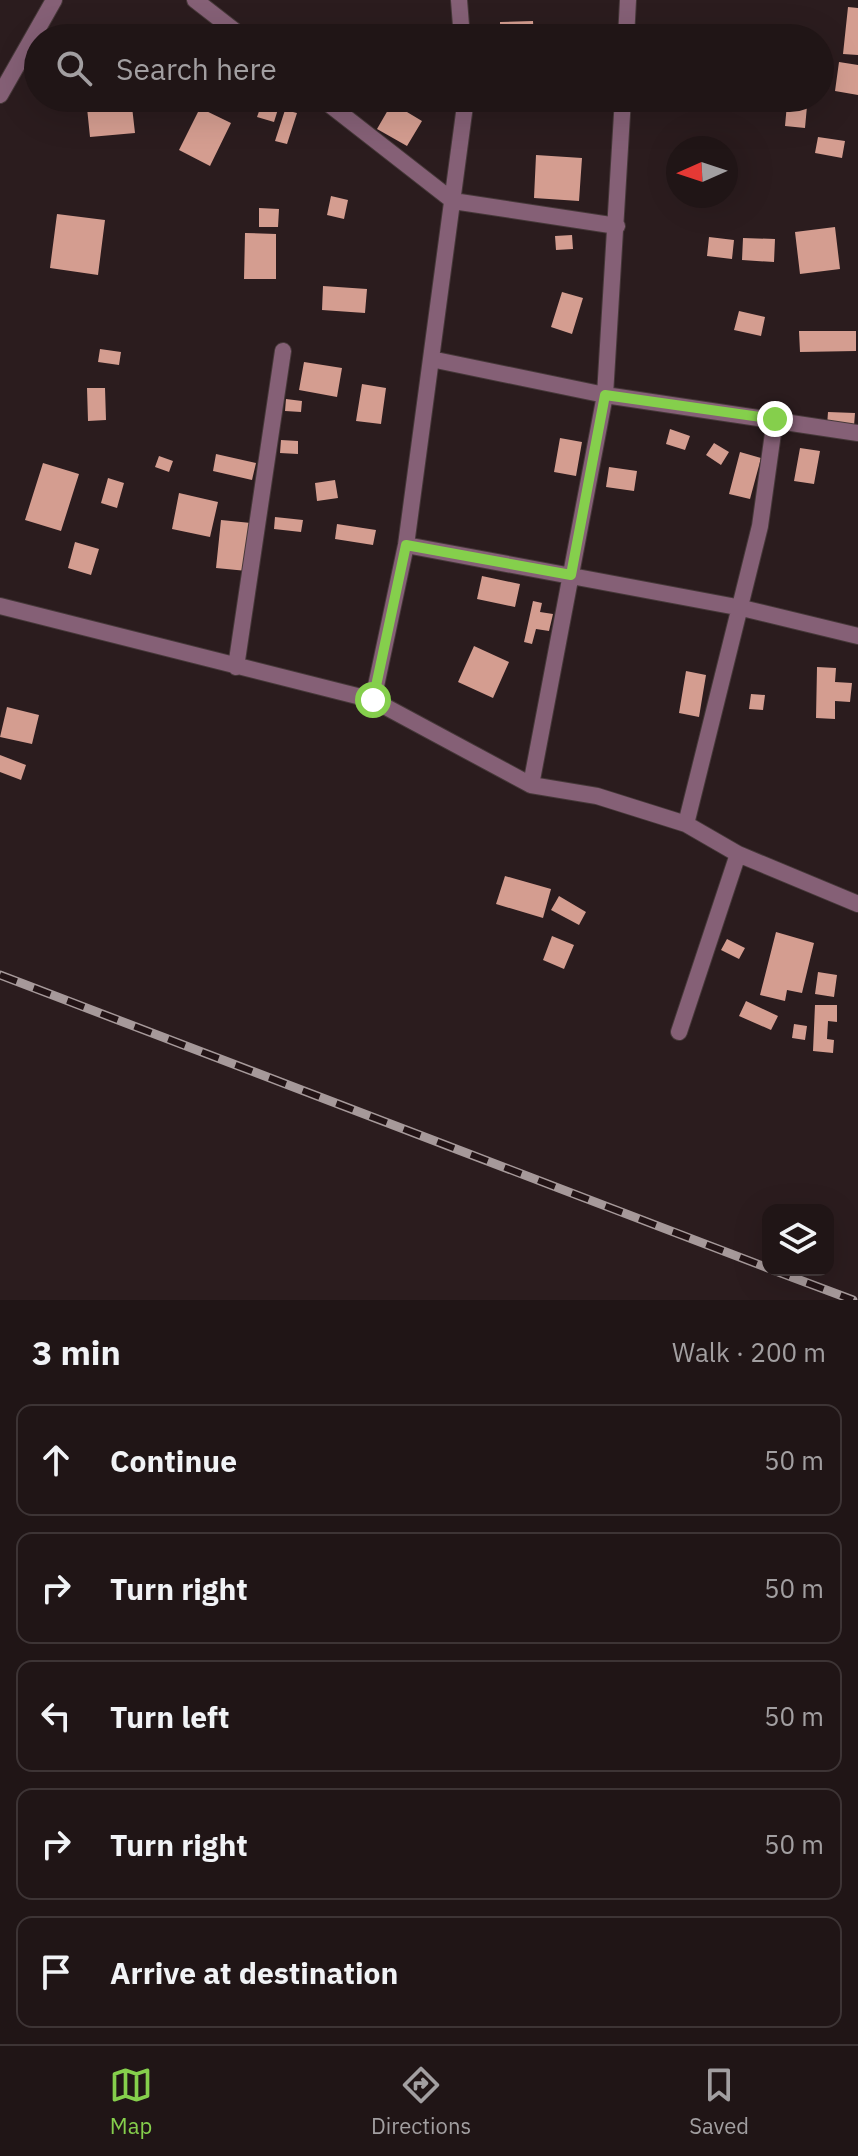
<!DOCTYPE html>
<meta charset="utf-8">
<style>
:root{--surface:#201516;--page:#2d2223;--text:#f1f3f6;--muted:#a29fa1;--line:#3d3435;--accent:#85cf4c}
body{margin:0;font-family:"IBM Plex Sans",sans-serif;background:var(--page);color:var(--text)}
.controls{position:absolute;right:24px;bottom:24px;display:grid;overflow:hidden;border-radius:16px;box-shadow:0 8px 32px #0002}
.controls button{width:72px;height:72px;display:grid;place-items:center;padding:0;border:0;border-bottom:2px solid var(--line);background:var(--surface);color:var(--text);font:40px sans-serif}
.compass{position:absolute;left:666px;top:136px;width:72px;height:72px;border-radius:50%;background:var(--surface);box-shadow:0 8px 32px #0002;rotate:267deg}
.stop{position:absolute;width:24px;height:24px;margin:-18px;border:6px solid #85cf4c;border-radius:50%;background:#fff}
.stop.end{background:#85cf4c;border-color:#fff;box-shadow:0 2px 8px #0008}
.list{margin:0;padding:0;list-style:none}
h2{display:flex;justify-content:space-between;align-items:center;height:104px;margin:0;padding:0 32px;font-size:34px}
h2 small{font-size:26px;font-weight:400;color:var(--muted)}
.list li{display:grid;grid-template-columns:52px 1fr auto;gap:24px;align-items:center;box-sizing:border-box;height:112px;margin:0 16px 16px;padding:0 16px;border:2px solid var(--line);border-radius:16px}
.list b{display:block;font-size:30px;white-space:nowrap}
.list em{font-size:26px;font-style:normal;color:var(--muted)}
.icon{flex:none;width:44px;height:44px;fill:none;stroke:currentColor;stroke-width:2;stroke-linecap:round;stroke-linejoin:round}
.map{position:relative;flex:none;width:858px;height:1300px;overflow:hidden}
.search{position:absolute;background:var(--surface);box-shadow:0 8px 32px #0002;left:24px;right:24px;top:24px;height:88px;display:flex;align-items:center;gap:20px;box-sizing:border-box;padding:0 28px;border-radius:44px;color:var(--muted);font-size:30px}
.sheet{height:744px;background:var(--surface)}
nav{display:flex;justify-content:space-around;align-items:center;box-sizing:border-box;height:112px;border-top:2px solid var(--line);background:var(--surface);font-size:22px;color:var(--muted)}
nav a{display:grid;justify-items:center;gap:4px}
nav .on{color:var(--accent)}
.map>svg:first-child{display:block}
.building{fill:#d49d90}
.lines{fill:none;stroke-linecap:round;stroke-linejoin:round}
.minor-casing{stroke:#463839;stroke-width:18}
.minor{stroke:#856076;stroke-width:16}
.rail-casing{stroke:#a6999a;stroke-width:9}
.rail{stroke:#221315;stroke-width:6;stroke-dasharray:18;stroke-linecap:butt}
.route{stroke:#85cf4c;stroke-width:10}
</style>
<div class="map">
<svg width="858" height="1300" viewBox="0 0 858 1300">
<rect width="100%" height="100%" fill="#2b1c1e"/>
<path class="building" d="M 848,7 L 858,8 L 858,55 L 843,54 Z
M 533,21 L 534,38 L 500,38 L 500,22 Z
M 839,62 L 858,65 L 858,95 L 835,91 Z
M 86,98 L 131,98 L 135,133 L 90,137 Z
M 586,98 L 608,98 L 611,104 L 591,112 Z
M 263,100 L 279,106 L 274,122 L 257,117 Z
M 392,103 L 422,121 L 407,146 L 377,129 Z
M 787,104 L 807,106 L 805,128 L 785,126 Z
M 200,108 L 231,123 L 210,166 L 179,150 Z
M 285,110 L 297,113 L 287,144 L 275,141 Z
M 818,137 L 845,141 L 842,158 L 815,153 Z
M 536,155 L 582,158 L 579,201 L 534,198 Z
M 331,196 L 348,200 L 344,219 L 327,215 Z
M 259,208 L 279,209 L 278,227 L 259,227 Z
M 57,214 L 105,220 L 98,275 L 50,268 Z
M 835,227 L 840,269 L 800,274 L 795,232 Z
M 245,233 L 276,234 L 276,279 L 244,279 Z
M 572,235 L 573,249 L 556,250 L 555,236 Z
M 709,237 L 734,240 L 732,259 L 707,256 Z
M 743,238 L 775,239 L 774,262 L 742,260 Z
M 323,286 L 367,289 L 365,313 L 322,310 Z
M 562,292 L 583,298 L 572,334 L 551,327 Z
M 739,311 L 765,317 L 761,336 L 734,330 Z
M 799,331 L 856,331 L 856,351 L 800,352 Z
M 100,349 L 121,352 L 119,365 L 98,362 Z
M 304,362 L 342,368 L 337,397 L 299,390 Z
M 362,384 L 386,388 L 381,424 L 356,421 Z
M 87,388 L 105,388 L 106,420 L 88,421 Z
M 286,399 L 302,401 L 301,412 L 285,411 Z
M 828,412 L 855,413 L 854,426 L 827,426 Z
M 670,429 L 690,436 L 685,450 L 666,444 Z
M 560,438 L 582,442 L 576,476 L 554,472 Z
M 281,440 L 298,441 L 298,454 L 280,453 Z
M 714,443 L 729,452 L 721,465 L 706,455 Z
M 800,448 L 820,451 L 814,484 L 794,481 Z
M 740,452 L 761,458 L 750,499 L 729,494 Z
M 216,454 L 256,463 L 252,480 L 213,471 Z
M 159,456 L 173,461 L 169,472 L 155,467 Z
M 43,463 L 79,474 L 61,531 L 25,520 Z
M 609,467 L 637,471 L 634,491 L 606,487 Z
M 108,478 L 124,483 L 117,508 L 101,503 Z
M 335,480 L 338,498 L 317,501 L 315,483 Z
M 179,493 L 218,502 L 210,537 L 172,529 Z
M 275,517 L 303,520 L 301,532 L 274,529 Z
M 221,520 L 251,523 L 247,571 L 216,568 Z
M 337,524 L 376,530 L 373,545 L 335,539 Z
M 75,542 L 99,549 L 91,575 L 68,568 Z
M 482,576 L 520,584 L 515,607 L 477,599 Z
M 533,601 L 542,603 L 540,612 L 553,614 L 549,631 L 536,629 L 532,644 L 524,642 Z
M 474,646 L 509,662 L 493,698 L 458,682 Z
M 817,667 L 836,668 L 835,682 L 852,683 L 850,702 L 835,701 L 835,719 L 816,718 Z
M 686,671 L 706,675 L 699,717 L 679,713 Z
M 751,694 L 765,695 L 763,710 L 749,709 Z
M 7,707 L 39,715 L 32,744 L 0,737 Z
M 0,755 L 26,765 L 21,780 L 0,772 Z
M 505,876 L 551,889 L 543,918 L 496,904 Z
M 559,896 L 586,912 L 579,925 L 551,910 Z
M 776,932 L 814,943 L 802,993 L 787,990 L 785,1001 L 760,995 Z
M 552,936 L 574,945 L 564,969 L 543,960 Z
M 727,939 L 745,948 L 739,959 L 721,950 Z
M 818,972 L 837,975 L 834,997 L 815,994 Z
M 746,1001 L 778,1016 L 771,1030 L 739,1016 Z
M 815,1005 L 837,1005 L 837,1022 L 828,1021 L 827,1039 L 834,1040 L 833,1053 L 813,1051 Z
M 794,1024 L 807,1026 L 805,1040 L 792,1038 Z"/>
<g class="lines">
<defs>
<path id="minor" d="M 195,0 L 244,38
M 459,0 L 462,38
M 626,38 L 628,0
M 0,95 L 54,0
M 321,98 L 453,201 L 617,226
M 431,359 L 605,395 L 858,433
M 406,545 L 742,608 L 858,636
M 0,606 L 373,700 L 531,785 L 597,796 L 686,824 L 738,854 L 858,904
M 236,667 L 283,351
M 373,700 L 406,545 L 466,98
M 531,785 L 605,395 L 623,98
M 686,824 L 760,526 L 775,419
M 679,1032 L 738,854"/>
</defs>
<use href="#minor" class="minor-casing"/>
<use href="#minor" class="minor"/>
<defs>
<path id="rail" d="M 0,975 L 768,1268
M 773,1270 L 853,1300"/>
</defs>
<use href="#rail" class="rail-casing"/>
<use href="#rail" class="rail"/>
</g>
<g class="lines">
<path class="route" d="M 373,700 L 406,545 L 571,575 L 605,395 L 775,419"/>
</g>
</svg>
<div class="controls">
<button><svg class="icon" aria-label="layers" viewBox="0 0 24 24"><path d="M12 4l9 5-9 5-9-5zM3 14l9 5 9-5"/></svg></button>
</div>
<svg class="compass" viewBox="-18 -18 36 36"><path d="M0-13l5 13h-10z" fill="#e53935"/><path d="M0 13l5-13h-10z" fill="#a29fa1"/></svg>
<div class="stop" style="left:373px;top:700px"></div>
<div class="stop end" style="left:775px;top:419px"></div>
<div class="search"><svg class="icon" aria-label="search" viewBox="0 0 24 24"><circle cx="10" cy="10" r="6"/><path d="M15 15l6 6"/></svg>Search here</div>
</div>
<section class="sheet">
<h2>3 min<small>Walk · 200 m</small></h2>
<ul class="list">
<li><svg class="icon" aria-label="ahead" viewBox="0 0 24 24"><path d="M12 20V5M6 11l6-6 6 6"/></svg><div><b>Continue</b></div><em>50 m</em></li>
<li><svg class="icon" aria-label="right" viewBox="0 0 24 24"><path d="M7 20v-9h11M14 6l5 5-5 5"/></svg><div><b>Turn right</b></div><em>50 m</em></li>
<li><svg class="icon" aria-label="left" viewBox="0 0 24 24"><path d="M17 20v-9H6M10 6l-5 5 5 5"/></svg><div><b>Turn left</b></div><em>50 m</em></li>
<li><svg class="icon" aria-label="right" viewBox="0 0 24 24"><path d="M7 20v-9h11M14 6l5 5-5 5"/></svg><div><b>Turn right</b></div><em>50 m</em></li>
<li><svg class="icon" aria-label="arrive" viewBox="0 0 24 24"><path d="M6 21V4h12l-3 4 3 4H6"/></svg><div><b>Arrive at destination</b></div></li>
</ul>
</section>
<nav>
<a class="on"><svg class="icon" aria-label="map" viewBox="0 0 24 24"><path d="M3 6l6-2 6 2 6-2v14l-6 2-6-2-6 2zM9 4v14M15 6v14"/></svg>Map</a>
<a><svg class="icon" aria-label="directions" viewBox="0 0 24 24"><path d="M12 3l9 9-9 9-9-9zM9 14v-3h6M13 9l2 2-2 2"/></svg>Directions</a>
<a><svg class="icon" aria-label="saved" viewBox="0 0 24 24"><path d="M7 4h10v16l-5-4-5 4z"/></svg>Saved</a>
</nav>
